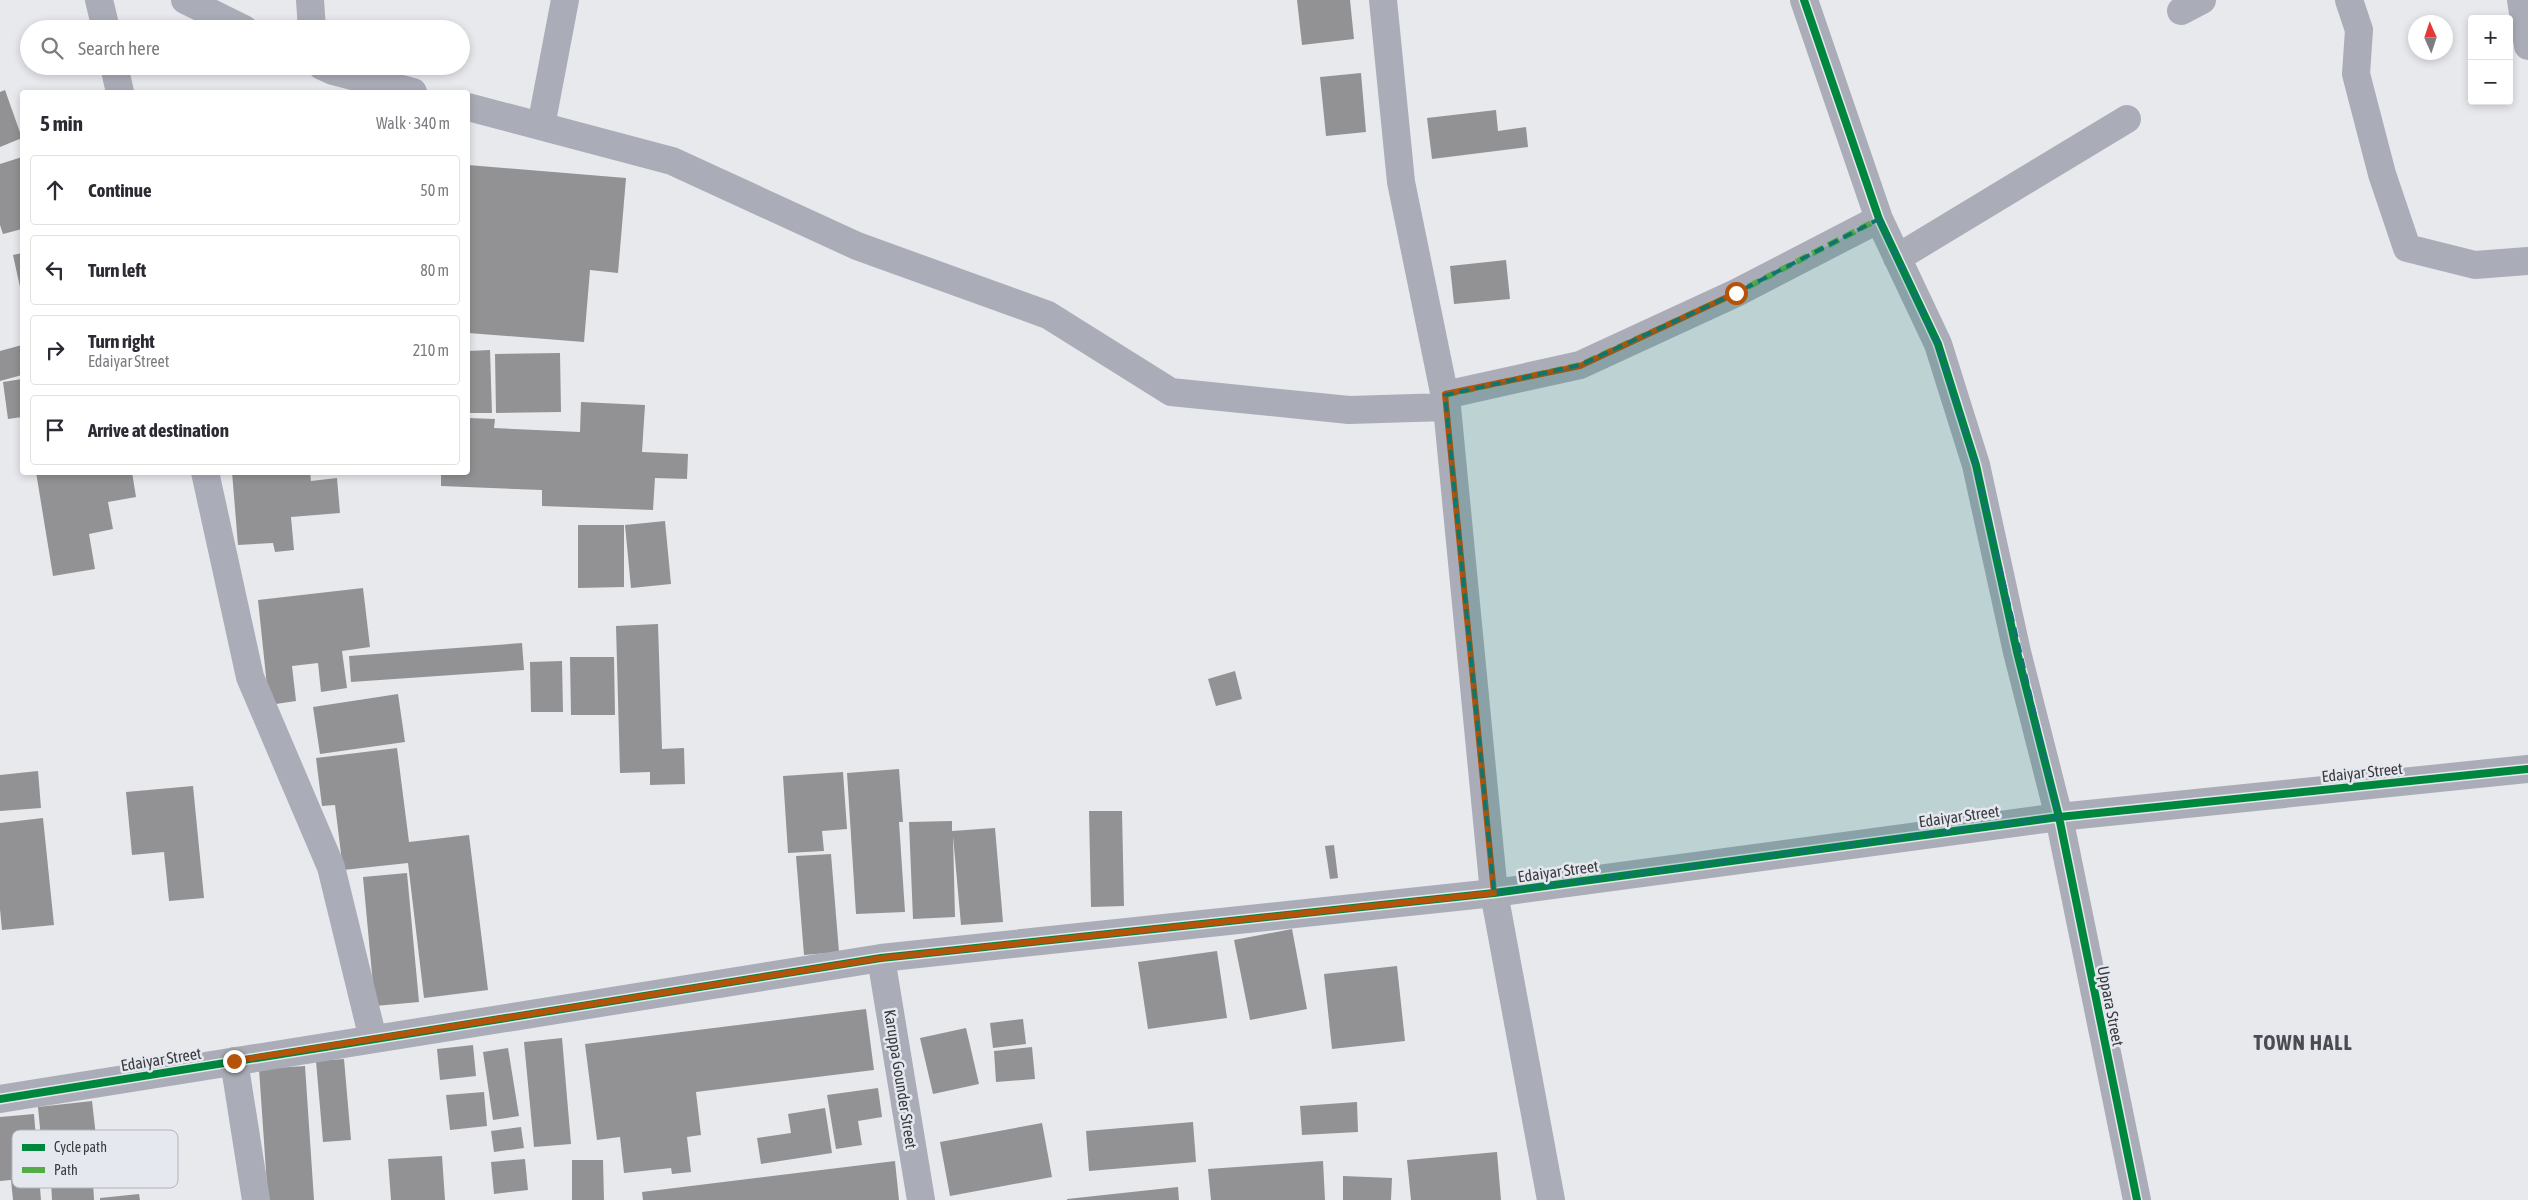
<!DOCTYPE html>
<meta charset="utf-8">
<style>
:root{--surface:#fff;--page:#f7f7f7;--text:#2b2b33;--muted:#7c7c81;--line:#e1e1e2}
body{margin:0;font-family:"Asap Condensed",sans-serif;background:var(--page);color:var(--text)}
.controls{position:absolute;right:15px;top:15px;display:grid;overflow:hidden;border-radius:5px;box-shadow:0 2px 8px #0003}
.controls button{width:45px;height:45px;display:grid;place-items:center;padding:0;border:0;border-bottom:1px solid var(--line);background:var(--surface);color:var(--text);font:25px sans-serif}
.compass{position:absolute;left:2408px;top:15px;width:45px;height:45px;border-radius:50%;background:var(--surface);box-shadow:0 2px 8px #0003;rotate:357deg}
.stop{position:absolute;width:15px;height:15px;margin:-11px;border:4px solid #b45309;border-radius:50%;background:#fff}
.stop.end{background:#b45309;border-color:#fff;box-shadow:0 1px 5px #0008}
.list{margin:0;padding:0;list-style:none}
h2{display:flex;justify-content:space-between;align-items:center;height:65px;margin:0;padding:0 20px;font-size:21px}
h2 small{font-size:16px;font-weight:400;color:var(--muted)}
.list li{display:grid;grid-template-columns:32px 1fr auto;gap:15px;align-items:center;box-sizing:border-box;height:70px;margin:0 10px 10px;padding:0 10px;border:1px solid var(--line);border-radius:5px}
.list b{display:block;font-size:19px;white-space:nowrap}
.list p{margin:0;font-size:16px;white-space:nowrap;color:var(--muted)}
.list em{font-size:16px;font-style:normal;color:var(--muted)}
.icon{flex:none;width:28px;height:28px;fill:none;stroke:currentColor;stroke-width:2;stroke-linecap:round;stroke-linejoin:round}
.map{position:relative;flex:none;width:2528px;height:1200px;overflow:hidden}
.search{position:absolute;background:var(--surface);box-shadow:0 2px 8px #0003;left:20px;top:20px;width:450px;height:55px;display:flex;align-items:center;gap:12px;box-sizing:border-box;padding:0 18px;border-radius:28px;color:var(--muted);font-size:19px}
.panel{position:absolute;background:var(--surface);box-shadow:0 2px 8px #0003;left:20px;top:90px;width:450px;height:385px;border-radius:5px}
.map>svg:first-child{display:block}
.building{fill:#929294}
.lines{fill:none;stroke-linecap:round;stroke-linejoin:round}
.minor{stroke:#aaacb7;stroke-width:28}
.quiet{stroke:#55ac46;stroke-width:6;stroke-dasharray:12 6;stroke-linecap:butt}
.cycleway-casing{stroke:#e6e8ef;stroke-width:11}
.cycleway{stroke:#00873e;stroke-width:8}
.route{stroke:#b45309;stroke-width:6}
.marked{fill:#0f766e;fill-opacity:0.2;stroke:#0f766e;stroke-width:4;stroke-dasharray:10 6;stroke-linejoin:round}
.labels{text-anchor:middle;dominant-baseline:central;stroke-width:5;stroke-linejoin:round;paint-order:stroke}
.street-label{font-size:16px;fill:#3a3b3e;stroke:#e6e8ef}
.district-label{font-size:21px;font-weight:bold;letter-spacing:1px;fill:#4a4c51;stroke:#e6e8ef}
.key{fill:#e6e8ef;stroke:#b2b4ba;stroke-width:1}
.key-label{font-size:14px;fill:#3a3b3e}
</style>
<div class="map">
<svg width="2528" height="1200" viewBox="0 0 2528 1200">
<rect width="100%" height="100%" fill="#e8e9ed"/>
<path class="building" d="M 1297,0 L 1350,0 L 1354,39 L 1302,45 Z
M 1361,73 L 1366,132 L 1326,136 L 1320,77 Z
M 5,90 L 22,138 L 0,147 L 0,92 Z
M 1496,110 L 1498,131 L 1526,127 L 1528,147 L 1432,159 L 1427,118 Z
M 22,157 L 22,229 L 3,234 L 0,225 L 0,164 Z
M 468,165 L 626,178 L 618,273 L 590,270 L 584,342 L 468,333 Z
M 22,253 L 22,296 L 13,255 Z
M 1506,260 L 1510,299 L 1454,304 L 1450,266 Z
M 22,345 L 22,375 L 0,381 L 0,351 Z
M 490,350 L 492,413 L 468,413 L 468,351 Z
M 560,353 L 561,412 L 496,413 L 495,354 Z
M 22,379 L 22,417 L 8,419 L 3,382 Z
M 581,402 L 645,405 L 642,452 L 688,454 L 687,479 L 655,478 L 653,510 L 542,506 L 542,490 L 441,486 L 441,472 L 468,472 L 468,418 L 495,419 L 494,428 L 580,432 Z
M 36,472 L 132,472 L 136,497 L 108,502 L 113,529 L 89,534 L 95,569 L 53,576 Z
M 232,472 L 310,472 L 311,481 L 337,478 L 340,513 L 291,517 L 294,550 L 275,552 L 273,543 L 238,545 Z
M 665,521 L 671,584 L 631,588 L 625,525 Z
M 578,525 L 624,525 L 624,587 L 578,588 Z
M 363,588 L 370,647 L 342,651 L 347,688 L 321,692 L 318,663 L 292,666 L 296,701 L 269,705 L 258,600 Z
M 658,624 L 662,749 L 684,748 L 685,784 L 650,785 L 650,772 L 620,773 L 616,626 Z
M 522,643 L 524,670 L 351,682 L 349,656 Z
M 570,657 L 614,657 L 615,715 L 571,715 Z
M 562,661 L 563,712 L 531,712 L 530,662 Z
M 1235,671 L 1242,699 L 1216,706 L 1208,679 Z
M 398,694 L 405,742 L 320,754 L 313,707 Z
M 397,748 L 409,842 L 469,835 L 488,990 L 424,998 L 408,863 L 343,870 L 335,805 L 322,806 L 316,758 Z
M 899,769 L 903,822 L 899,822 L 905,912 L 856,914 L 847,773 Z
M 38,771 L 41,808 L 0,811 L 0,775 Z
M 843,772 L 847,829 L 822,831 L 824,851 L 788,853 L 783,776 Z
M 193,786 L 204,898 L 169,901 L 164,852 L 132,855 L 126,792 Z
M 1089,811 L 1122,811 L 1124,906 L 1091,907 Z
M 43,818 L 54,925 L 2,930 L 0,909 L 0,823 Z
M 952,821 L 952,831 L 995,828 L 1003,922 L 961,925 L 953,836 L 955,917 L 913,919 L 909,822 Z
M 1334,845 L 1338,878 L 1330,879 L 1325,846 Z
M 831,854 L 839,952 L 804,955 L 796,856 Z
M 407,873 L 419,1002 L 375,1006 L 363,877 Z
M 1292,929 L 1307,1009 L 1250,1020 L 1234,940 Z
M 1217,951 L 1227,1018 L 1148,1029 L 1138,962 Z
M 1397,966 L 1405,1041 L 1332,1049 L 1324,974 Z
M 866,1009 L 874,1070 L 696,1092 L 701,1135 L 687,1137 L 691,1172 L 672,1174 L 671,1168 L 624,1173 L 620,1137 L 597,1140 L 585,1044 Z
M 1023,1019 L 1026,1044 L 993,1048 L 990,1023 Z
M 966,1028 L 979,1084 L 933,1094 L 920,1038 Z
M 562,1038 L 571,1144 L 534,1147 L 524,1042 Z
M 473,1045 L 476,1076 L 440,1080 L 437,1049 Z
M 1032,1047 L 1035,1079 L 996,1082 L 994,1051 Z
M 508,1048 L 519,1116 L 493,1120 L 483,1052 Z
M 344,1059 L 351,1140 L 323,1142 L 316,1061 Z
M 305,1066 L 314,1200 L 268,1200 L 259,1069 Z
M 878,1088 L 882,1117 L 858,1121 L 862,1145 L 836,1149 L 827,1095 Z
M 484,1092 L 487,1126 L 450,1130 L 446,1095 Z
M 92,1101 L 98,1154 L 43,1159 L 38,1107 Z
M 1357,1102 L 1358,1132 L 1302,1135 L 1300,1106 Z
M 825,1108 L 832,1153 L 761,1164 L 757,1138 L 791,1133 L 788,1114 Z
M 34,1114 L 41,1200 L 13,1200 L 11,1180 L 0,1181 L 0,1117 Z
M 1193,1122 L 1196,1162 L 1089,1171 L 1086,1131 Z
M 1042,1123 L 1052,1177 L 950,1196 L 940,1142 Z
M 521,1127 L 524,1148 L 494,1152 L 491,1131 Z
M 1497,1152 L 1501,1200 L 1411,1200 L 1407,1160 Z
M 442,1156 L 445,1200 L 391,1200 L 388,1159 Z
M 525,1159 L 528,1190 L 494,1194 L 491,1162 Z
M 572,1160 L 603,1160 L 604,1200 L 572,1200 Z
M 895,1161 L 899,1200 L 643,1200 L 642,1192 Z
M 1323,1161 L 1325,1200 L 1211,1200 L 1208,1169 Z
M 92,1162 L 94,1200 L 52,1200 L 50,1164 Z
M 1343,1176 L 1392,1178 L 1391,1200 L 1343,1200 Z
M 1178,1187 L 1179,1200 L 1067,1200 L 1067,1199 Z
M 139,1194 L 140,1200 L 100,1200 L 100,1198 Z"/>
<g class="lines">
<path class="minor" d="M 99,0 L 106,29
M 185,0 L 244,29
M 310,0 L 312,29
M 1383,0 L 1401,182 L 1447,407 L 1494,893 L 1551,1200
M 1804,0 L 1879,219 L 1938,344 L 1976,465 L 2017,652 L 2059,817 L 2137,1200
M 2349,0 L 2359,30 L 2356,74 L 2382,174 L 2407,248 L 2475,265 L 2528,261
M 2521,0 L 2528,46
M 2181,11 L 2202,0
M 114,66 L 120,92
M 322,66 L 333,71 L 413,92
M 468,107 L 672,161 L 857,246 L 1048,315 L 1171,392 L 1349,410 L 1447,407
M 541,126 L 565,0
M 1897,258 L 2127,119
M 1445,395 L 1580,365 L 1736,293 L 1879,219
M 205,472 L 250,677 L 331,867 L 373,1039
M 881,958 L 921,1200
M 234,1061 L 256,1200
M 0,1099 L 881,958 L 1494,893 L 2059,817 L 2528,769"/>
<path class="quiet" d="M 1445,395 L 1580,365 L 1736,293 L 1879,219"/>
<defs>
<path id="cycleway" d="M 1804,0 L 1879,219 L 1938,344 L 1976,465 L 2017,652 L 2059,817 L 2137,1200
M 0,1099 L 881,958 L 1494,893 L 2059,817 L 2528,769"/>
</defs>
<use href="#cycleway" class="cycleway-casing"/>
<use href="#cycleway" class="cycleway"/>
</g>
<g class="lines">
<path class="route" d="M 234,1061 L 882,958 L 1494,893 L 1445,394 L 1580,366 L 1736,293"/>
</g>
<path class="marked" d="M 1879,219 L 1938,344 L 1976,465 L 2059,817 L 1494,893 L 1445,395 L 1580,365 L 1736,293 Z"/>
<g class="labels">
<g class="street-label">
<text transform="translate(2362 772) rotate(-6)">Edaiyar Street</text>
<text transform="translate(1959 816) rotate(-8)">Edaiyar Street</text>
<text transform="translate(1558 871) rotate(-8)">Edaiyar Street</text>
<text transform="translate(2111 1006) rotate(79)">Uppara Street</text>
<text transform="translate(161 1059) rotate(-9)">Edaiyar Street</text>
<text transform="translate(901 1079) rotate(81)">Karuppa Gounder Street</text>
</g>
<g class="district-label">
<text x="2303" y="1042">TOWN HALL</text>
</g>
</g>
<rect x="12" y="1130" width="166" height="58" rx="8" class="key"/>
<rect x="22" y="1144" width="23" height="7" fill="#00873e"/>
<rect x="22" y="1167" width="23" height="6" fill="#55ac46"/>
<g class="key-label">
<text x="54" y="1152">Cycle path</text>
<text x="54" y="1175">Path</text>
</g>
</svg>
<div class="controls">
<button>+</button>
<button>−</button>
</div>
<svg class="compass" viewBox="-18 -18 36 36"><path d="M0-13l5 13h-10z" fill="#e53935"/><path d="M0 13l5-13h-10z" fill="#7c7c81"/></svg>
<div class="stop" style="left:1736px;top:293px"></div>
<div class="stop end" style="left:234px;top:1061px"></div>
<div class="search"><svg class="icon" aria-label="search" viewBox="0 0 24 24"><circle cx="10" cy="10" r="6"/><path d="M15 15l6 6"/></svg>Search here</div>
<section class="panel">
<h2>5 min<small>Walk · 340 m</small></h2>
<ul class="list">
<li><svg class="icon" aria-label="ahead" viewBox="0 0 24 24"><path d="M12 20V5M6 11l6-6 6 6"/></svg><div><b>Continue</b></div><em>50 m</em></li>
<li><svg class="icon" aria-label="left" viewBox="0 0 24 24"><path d="M17 20v-9H6M10 6l-5 5 5 5"/></svg><div><b>Turn left</b></div><em>80 m</em></li>
<li><svg class="icon" aria-label="right" viewBox="0 0 24 24"><path d="M7 20v-9h11M14 6l5 5-5 5"/></svg><div><b>Turn right</b><p>Edaiyar Street</p></div><em>210 m</em></li>
<li><svg class="icon" aria-label="arrive" viewBox="0 0 24 24"><path d="M6 21V4h12l-3 4 3 4H6"/></svg><div><b>Arrive at destination</b></div></li>
</ul>
</section>
</div>
